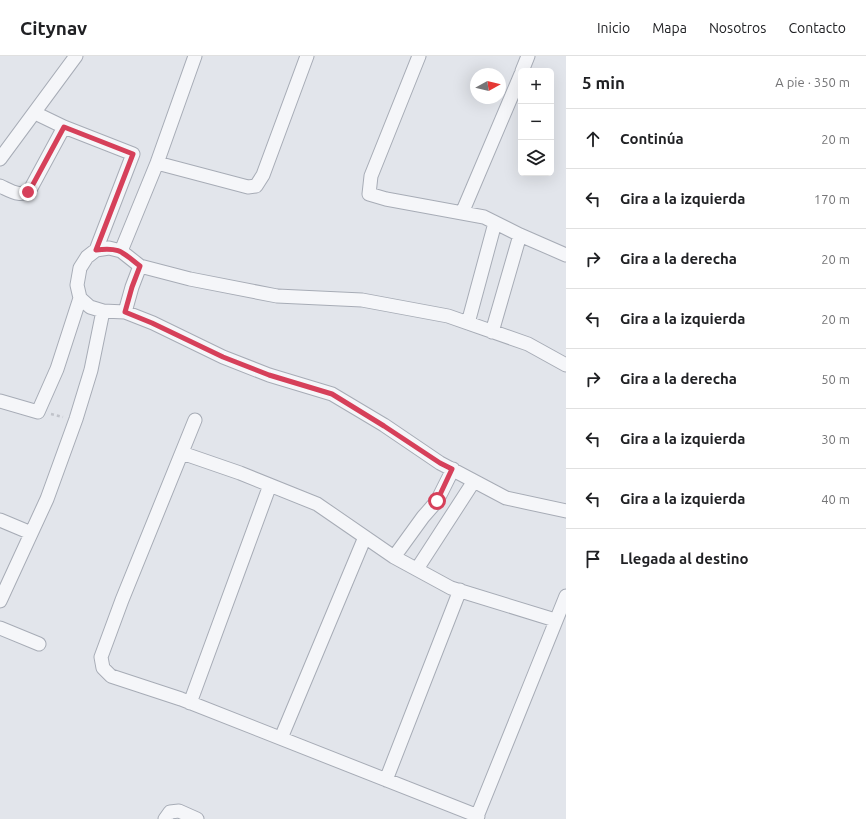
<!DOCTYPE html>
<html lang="es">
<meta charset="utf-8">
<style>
:root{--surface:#fff;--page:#f2f2f2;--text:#202124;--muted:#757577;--line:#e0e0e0}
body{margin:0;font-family:Ubuntu,sans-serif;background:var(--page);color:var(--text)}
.controls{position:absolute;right:12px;top:12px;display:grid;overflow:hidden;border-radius:6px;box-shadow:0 4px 16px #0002}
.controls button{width:36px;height:36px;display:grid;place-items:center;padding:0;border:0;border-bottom:1px solid var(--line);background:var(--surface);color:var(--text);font:20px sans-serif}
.compass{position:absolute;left:470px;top:12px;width:36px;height:36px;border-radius:50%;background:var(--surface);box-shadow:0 4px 16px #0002;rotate:82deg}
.stop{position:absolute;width:12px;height:12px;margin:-9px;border:3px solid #d6405a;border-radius:50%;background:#fff}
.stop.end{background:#d6405a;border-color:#fff;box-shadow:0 1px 4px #0008}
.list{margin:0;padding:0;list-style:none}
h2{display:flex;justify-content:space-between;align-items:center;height:52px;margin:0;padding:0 16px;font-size:17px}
h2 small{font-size:13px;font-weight:400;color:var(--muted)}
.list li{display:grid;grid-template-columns:26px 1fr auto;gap:12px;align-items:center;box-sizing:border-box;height:60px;padding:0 16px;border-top:1px solid var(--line)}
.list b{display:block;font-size:15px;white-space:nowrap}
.list em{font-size:13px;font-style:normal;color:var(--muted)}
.icon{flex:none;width:22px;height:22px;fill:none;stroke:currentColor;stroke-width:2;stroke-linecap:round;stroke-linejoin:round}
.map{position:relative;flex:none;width:566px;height:763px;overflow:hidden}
header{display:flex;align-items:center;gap:24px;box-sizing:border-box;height:56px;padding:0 20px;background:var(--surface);border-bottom:1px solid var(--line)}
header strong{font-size:19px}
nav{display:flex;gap:22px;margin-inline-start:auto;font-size:14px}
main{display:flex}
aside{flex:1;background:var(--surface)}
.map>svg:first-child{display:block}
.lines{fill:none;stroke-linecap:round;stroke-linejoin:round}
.minor-casing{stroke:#a7acb6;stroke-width:15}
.path{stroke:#c0c3ca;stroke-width:2.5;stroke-dasharray:3 3;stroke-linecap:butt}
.minor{stroke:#f5f6f9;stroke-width:13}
.route{stroke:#d6405a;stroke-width:5}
</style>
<header>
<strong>Citynav</strong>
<nav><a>Inicio</a><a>Mapa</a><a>Nosotros</a><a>Contacto</a></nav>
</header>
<main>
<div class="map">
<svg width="566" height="763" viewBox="0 0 566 763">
<rect width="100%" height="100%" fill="#e2e5eb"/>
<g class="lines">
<defs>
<path id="minor" d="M 419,0 L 371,120 L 369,138 L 386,143 L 484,161 L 520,179 L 566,199
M 522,15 L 528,0
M 35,57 L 64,71 L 133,98 L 96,194
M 0,103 L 76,0
M 157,107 L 248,131 L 256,130 L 263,119 L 307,0
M 0,130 C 11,135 22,143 31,132 L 64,71
M 462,157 L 521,18
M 121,195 L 157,107 L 195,0
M 125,256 L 132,231 L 140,210
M 468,267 L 495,167
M 492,276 L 520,179
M 566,309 L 528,288 L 448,260 L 362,244 L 277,240 L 190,223 L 140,210 L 121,195 L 109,192 L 96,194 L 87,201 L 80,212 L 77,229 L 80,242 L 90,251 L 103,255 L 125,256 L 153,267 L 223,301 L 269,319 L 332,338 L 384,369 L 440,407 L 506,442 L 566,455
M 0,345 L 38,356 L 57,313 L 80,242
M 195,364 L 122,544 L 101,601 L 103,612 L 111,620 L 181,643 L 478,760
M 182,397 L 240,417 L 317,448 L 394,501 L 451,532 L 555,564
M 0,464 L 31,477
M 394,501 L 423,461 L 437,445 L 453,413
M 417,513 L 474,425
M 0,545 L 47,443 L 76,363 L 91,314 L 103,255
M 0,572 L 39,588
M 190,647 L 270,429
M 281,682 L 365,481
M 386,724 L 460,534
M 165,763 L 170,756 L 179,755 L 197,763
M 476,763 L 566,540"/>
</defs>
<use href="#minor" class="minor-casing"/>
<path class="path" d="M 51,358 L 63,361"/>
<use href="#minor" class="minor"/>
</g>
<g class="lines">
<path class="route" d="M 28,136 L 31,132 L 64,71 L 133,98 L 96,194 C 120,191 122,196 140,210 L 132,231 L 125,256 L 152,267 L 223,301 L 269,319 L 332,338 L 384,370 L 440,407 L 452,413 L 437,445"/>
</g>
</svg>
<div class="controls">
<button>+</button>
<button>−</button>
<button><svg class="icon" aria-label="layers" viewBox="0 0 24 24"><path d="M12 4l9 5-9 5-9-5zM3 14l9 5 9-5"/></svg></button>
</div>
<svg class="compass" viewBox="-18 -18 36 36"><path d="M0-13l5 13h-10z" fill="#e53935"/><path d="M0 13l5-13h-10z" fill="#757577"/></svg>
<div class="stop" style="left:437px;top:445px"></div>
<div class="stop end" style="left:28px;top:136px"></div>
</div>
<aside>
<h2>5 min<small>A pie · 350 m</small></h2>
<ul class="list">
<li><svg class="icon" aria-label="ahead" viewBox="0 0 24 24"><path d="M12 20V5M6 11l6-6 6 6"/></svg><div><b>Continúa</b></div><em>20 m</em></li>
<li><svg class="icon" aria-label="left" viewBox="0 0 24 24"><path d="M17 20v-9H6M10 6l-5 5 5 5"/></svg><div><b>Gira a la izquierda</b></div><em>170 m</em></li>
<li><svg class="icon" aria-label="right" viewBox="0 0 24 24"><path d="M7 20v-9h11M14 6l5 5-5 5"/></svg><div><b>Gira a la derecha</b></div><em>20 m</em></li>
<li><svg class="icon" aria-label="left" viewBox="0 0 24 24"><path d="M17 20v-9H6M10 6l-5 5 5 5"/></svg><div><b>Gira a la izquierda</b></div><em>20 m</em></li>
<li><svg class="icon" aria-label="right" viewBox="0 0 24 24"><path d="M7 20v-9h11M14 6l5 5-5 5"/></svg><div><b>Gira a la derecha</b></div><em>50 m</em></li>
<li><svg class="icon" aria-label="left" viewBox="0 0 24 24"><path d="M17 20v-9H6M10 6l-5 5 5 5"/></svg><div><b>Gira a la izquierda</b></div><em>30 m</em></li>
<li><svg class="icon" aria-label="left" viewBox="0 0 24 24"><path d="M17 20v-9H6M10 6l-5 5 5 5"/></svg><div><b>Gira a la izquierda</b></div><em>40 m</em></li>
<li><svg class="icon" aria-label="arrive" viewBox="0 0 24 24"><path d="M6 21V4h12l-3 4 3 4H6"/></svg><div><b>Llegada al destino</b></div></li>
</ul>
</aside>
</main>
